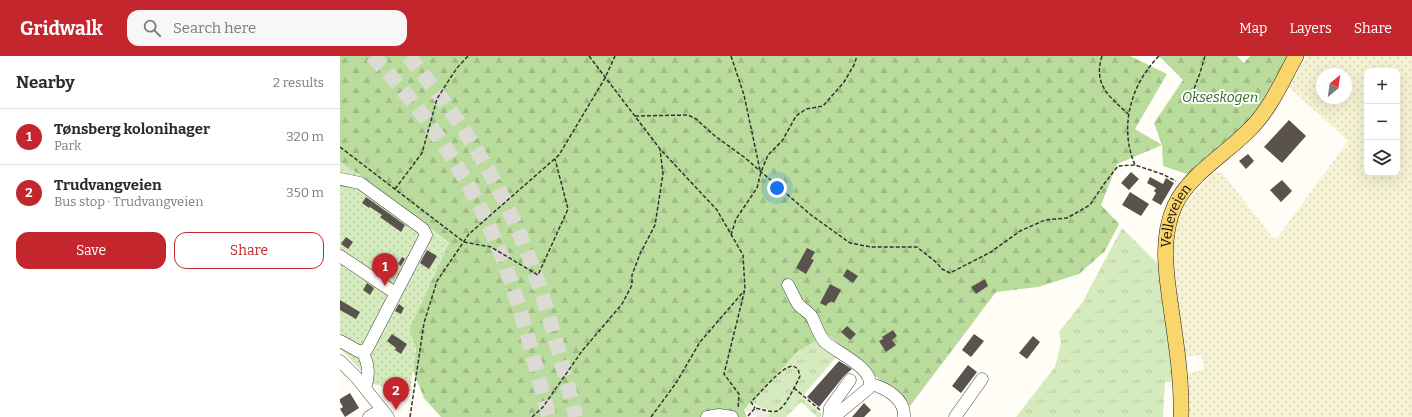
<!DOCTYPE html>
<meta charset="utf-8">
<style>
:root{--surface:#fff;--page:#f7f7f7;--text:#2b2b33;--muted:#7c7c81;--line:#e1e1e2;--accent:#c4262e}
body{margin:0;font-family:Bitter,serif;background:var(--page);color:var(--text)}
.controls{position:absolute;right:12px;top:12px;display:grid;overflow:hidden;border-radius:8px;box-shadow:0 4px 16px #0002}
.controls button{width:36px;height:36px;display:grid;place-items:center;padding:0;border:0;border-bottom:1px solid var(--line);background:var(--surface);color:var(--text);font:20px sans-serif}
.compass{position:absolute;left:976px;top:12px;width:36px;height:36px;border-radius:50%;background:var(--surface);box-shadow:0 4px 16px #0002;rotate:29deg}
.you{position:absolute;left:437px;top:132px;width:14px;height:14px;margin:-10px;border:3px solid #fff;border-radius:50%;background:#1a73e8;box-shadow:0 0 0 6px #1a73e833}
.badge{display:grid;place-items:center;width:26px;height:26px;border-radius:50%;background:var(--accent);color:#fff;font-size:13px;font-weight:700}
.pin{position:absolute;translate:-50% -33px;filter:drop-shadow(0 1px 2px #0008)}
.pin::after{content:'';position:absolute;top:21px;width:14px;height:12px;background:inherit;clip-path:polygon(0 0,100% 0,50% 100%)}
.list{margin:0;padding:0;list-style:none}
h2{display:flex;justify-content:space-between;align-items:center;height:52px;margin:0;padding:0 16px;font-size:17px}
h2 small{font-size:13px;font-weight:400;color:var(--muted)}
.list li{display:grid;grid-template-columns:26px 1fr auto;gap:12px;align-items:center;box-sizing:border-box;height:56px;padding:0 16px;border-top:1px solid var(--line)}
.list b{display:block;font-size:15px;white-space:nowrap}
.list p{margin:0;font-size:13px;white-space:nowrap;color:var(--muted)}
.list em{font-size:13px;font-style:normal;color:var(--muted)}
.actions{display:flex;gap:8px;padding:12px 16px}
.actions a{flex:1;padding:9px 0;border:1px solid var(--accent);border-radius:12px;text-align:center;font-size:14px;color:var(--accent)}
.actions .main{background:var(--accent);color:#fff}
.icon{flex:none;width:22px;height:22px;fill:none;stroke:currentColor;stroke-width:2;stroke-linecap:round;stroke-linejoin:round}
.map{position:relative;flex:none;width:1072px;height:361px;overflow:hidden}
header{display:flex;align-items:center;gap:24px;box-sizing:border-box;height:56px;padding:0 20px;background:var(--accent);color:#fff}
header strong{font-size:19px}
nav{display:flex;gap:22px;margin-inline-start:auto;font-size:14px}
.search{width:280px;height:36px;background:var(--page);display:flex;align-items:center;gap:10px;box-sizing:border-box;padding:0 14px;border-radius:12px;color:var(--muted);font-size:15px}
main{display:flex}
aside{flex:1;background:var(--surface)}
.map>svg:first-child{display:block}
.farmland{fill:url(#farmland-dots);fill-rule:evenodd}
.grass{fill:url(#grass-tufts)}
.forest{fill:url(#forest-firs)}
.garden{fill:url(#garden-dots)}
.plaza{fill:#f1ede2}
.building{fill:#5a524d}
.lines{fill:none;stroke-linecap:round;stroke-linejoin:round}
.major-tunnel{stroke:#dbdad3;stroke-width:15;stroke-dasharray:15 8;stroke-linecap:butt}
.minor-casing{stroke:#444;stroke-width:13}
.major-casing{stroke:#222;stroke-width:16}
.path{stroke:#333;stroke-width:1.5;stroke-dasharray:4 2;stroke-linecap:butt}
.minor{stroke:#fff;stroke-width:12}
.major{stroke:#f9d66b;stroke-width:15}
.labels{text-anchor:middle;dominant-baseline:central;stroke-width:4;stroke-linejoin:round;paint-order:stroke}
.park-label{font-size:14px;font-style:italic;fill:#2f6b1f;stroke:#fff}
.street-label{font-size:14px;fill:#111;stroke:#fff}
</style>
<header>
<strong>Gridwalk</strong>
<div class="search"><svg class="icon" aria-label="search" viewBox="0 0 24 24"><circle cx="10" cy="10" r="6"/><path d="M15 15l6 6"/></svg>Search here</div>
<nav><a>Map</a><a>Layers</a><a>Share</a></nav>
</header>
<main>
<aside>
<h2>Nearby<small>2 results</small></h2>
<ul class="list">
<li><span class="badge">1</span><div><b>Tønsberg kolonihager</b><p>Park</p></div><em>320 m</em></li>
<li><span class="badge">2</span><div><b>Trudvangveien</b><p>Bus stop · Trudvangveien</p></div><em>350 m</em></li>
</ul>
<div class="actions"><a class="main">Save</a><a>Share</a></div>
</aside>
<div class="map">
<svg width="1072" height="361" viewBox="0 0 1072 361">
<defs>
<pattern id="farmland-dots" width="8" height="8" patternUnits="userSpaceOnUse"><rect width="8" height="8" fill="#f6f3d4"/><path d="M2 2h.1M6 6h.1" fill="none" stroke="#d2cfb5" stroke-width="1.8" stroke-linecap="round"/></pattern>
<pattern id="grass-tufts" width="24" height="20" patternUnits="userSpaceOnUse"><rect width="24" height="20" fill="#d5ebbd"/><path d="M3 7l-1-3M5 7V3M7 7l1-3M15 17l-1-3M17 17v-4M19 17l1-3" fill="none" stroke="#b6c8a1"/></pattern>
<pattern id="forest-firs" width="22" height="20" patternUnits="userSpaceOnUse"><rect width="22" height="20" fill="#b9dc9c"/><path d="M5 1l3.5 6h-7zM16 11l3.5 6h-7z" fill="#9ebc85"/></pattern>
<pattern id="garden-dots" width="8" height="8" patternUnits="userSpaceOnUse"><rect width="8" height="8" fill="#d5ebbd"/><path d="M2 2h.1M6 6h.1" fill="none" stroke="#b6c8a1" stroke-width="1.8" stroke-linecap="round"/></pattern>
</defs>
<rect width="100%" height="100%" fill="#fffdf5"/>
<path class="farmland" d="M 967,0 L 1072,0 L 1072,361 L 848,361 L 845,318 L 862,314 L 864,312 L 861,299 L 846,301 L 843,299 L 833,220 L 831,182 L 838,156 L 872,117 L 882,116 L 933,182 L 937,182 L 1008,85 L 949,31 ZM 1027,15 L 1057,15 L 1057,117 L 1027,117 ZM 982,18 L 1006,18 L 1006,42 L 982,42 Z"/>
<path class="grass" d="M 782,172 L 819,209 L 840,326 L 825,326 L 823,361 L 676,361 L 715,311 L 721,287 L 719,276 L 742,247 Z
M 477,285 L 499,298 L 462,341 L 482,358 L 480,361 L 477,361 L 461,346 L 446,361 L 428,361 L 430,354 L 420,351 L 411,346 L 458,295 Z"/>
<path class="forest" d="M 0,0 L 790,0 L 827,18 L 795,73 L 822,89 L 814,67 L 843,24 L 819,0 L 897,0 L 904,7 L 910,0 L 956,0 L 927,52 L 856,121 L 823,110 L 822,89 L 777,108 L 761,149 L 779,168 L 765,195 L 739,218 L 698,231 L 656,236 L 570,350 L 488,279 L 458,295 L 404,354 L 407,361 L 101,361 L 84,342 L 73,315 L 76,293 L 69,273 L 109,187 L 27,124 L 0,106 Z"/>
<path class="garden" d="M 0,106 L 27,124 L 109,188 L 69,273 L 76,293 L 70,336 L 33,328 L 0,292 Z"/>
<path class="plaza" d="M 410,346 L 420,351 L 430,354 L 428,361 L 417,361 L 404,354 Z"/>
<path class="building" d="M 949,64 L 966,80 L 942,107 L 924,91 Z
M 908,98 L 914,105 L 906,113 L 899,105 Z
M 791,116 L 799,123 L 789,134 L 781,127 Z
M 810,121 L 823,128 L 826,122 L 834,127 L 821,149 L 812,144 L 816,137 L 814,135 L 816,132 L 807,127 Z
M 942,124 L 952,135 L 941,146 L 930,134 Z
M 790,136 L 809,148 L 801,160 L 782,149 Z
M 26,141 L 33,146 L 29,152 L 22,147 Z
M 33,146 L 65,169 L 61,176 L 40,161 L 42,159 L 30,151 Z
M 6,181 L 13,186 L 8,193 L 1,188 Z
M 467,192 L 475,196 L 471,203 L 474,204 L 466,218 L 456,212 Z
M 87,194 L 97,200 L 89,213 L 80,207 Z
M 62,201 L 65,203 L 61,210 L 58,208 Z
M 507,213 L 518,220 L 513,227 L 503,220 Z
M 645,223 L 648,230 L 636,238 L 631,231 Z
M 27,227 L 34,232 L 30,239 L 23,234 Z
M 490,228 L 501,234 L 494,247 L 491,245 L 490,247 L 489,246 L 486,250 L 480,247 Z
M 0,244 L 20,256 L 16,263 L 0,254 Z
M 59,248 L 64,252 L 61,258 L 55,255 Z
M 507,270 L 516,278 L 510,284 L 501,276 Z
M 553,274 L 557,280 L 552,284 L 556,289 L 546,296 L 539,285 L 543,283 L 542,281 Z
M 52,278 L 67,288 L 61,298 L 55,294 L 56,292 L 47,285 Z
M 634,278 L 644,285 L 631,301 L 622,294 Z
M 693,280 L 700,286 L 687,303 L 679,297 Z
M 499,305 L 512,313 L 504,320 L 479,351 L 467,341 Z
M 628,309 L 637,316 L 621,337 L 612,330 Z
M 10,337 L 19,352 L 5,361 L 0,353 L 3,351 L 0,346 L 0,343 Z
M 524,347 L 531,354 L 524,361 L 512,361 Z"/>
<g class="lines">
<path class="major-tunnel" d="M 32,0 C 89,59 135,129 164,206 C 183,257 195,309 209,361
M 68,0 C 120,61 162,129 190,204 C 209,255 222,308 236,361"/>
<defs>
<path id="minor" d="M 0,123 L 20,127 L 83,173 L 86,179 L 27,293 L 20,296 L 0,285
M 0,200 L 55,237
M 448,229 C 452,235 454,242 458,248 C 462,253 469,256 472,261 C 476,269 478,278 485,286 C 495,296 537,313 529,332 L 495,360 L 491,361
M 22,295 C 29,308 30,319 25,332
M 0,305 L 16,321 L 48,361
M 531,328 C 546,332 565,343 564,360
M 29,361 L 42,353
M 367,361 L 379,359 L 392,361
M 489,361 L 490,352 L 510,324
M 615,361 L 642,323"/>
<g id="major">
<path id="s1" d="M 841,361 C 842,327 837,293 832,259 C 827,222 819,184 835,149 C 850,118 886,98 909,74 C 930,54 942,25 956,0"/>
</g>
</defs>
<use href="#minor" class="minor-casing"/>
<use href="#major" class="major-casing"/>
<path class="path" d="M 249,0 L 320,93 L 377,154 L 403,199 L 405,233 L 384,318 L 399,338 L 398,353
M 391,0 L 404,39 L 420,114
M 762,0 C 753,29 769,40 788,58
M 819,0 C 790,29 779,72 795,109 L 822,118 L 836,125
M 852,38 L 860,17 L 865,0
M 295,60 L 348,59 L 356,63 L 375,80 L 404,101 L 471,159 L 510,187 L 531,191 L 577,191 L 597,207 L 602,213 L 610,217 L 651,196 L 680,175 L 705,164 L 727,162 L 750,149 L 764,128 L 778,110 L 795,109
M 0,91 L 124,186 L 151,191 L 198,219 L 228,153 L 215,103
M 55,133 L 82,97 L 97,43 L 107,27 L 117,12 L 128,0
M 391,179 L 396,163 L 417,132 L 421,116 L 428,99 L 442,85 L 456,60 L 466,53 L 483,50 L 504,26 L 514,9 L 517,0
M 454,332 L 480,354
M 408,360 L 415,352 C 421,353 432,357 437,355 C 446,351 456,328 460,320 L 458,313 C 455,311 453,309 449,311 C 439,314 419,338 411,346 L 415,352
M 70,361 L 84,267 L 97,225 L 129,178 L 219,99 L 265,22 L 275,0
M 192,361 L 203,351 L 242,295 L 282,248 L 292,229 L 292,219 L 300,198 L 315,169 L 323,118 L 320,93
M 311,361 L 336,327 L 360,286 L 404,235"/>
<use href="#minor" class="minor"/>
<use href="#major" class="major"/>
</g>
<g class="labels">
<g class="park-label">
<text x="880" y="41">Okseskogen</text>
</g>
<g class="street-label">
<text stroke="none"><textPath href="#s1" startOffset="204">Velleveien</textPath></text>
</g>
</g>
</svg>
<div class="controls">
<button>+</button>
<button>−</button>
<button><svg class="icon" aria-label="layers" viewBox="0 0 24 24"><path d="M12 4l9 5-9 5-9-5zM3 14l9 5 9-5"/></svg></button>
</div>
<svg class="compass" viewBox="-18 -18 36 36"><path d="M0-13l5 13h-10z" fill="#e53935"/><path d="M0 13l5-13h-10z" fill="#7c7c81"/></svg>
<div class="you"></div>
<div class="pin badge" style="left:45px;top:230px">1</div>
<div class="pin badge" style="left:56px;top:354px">2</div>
</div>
</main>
